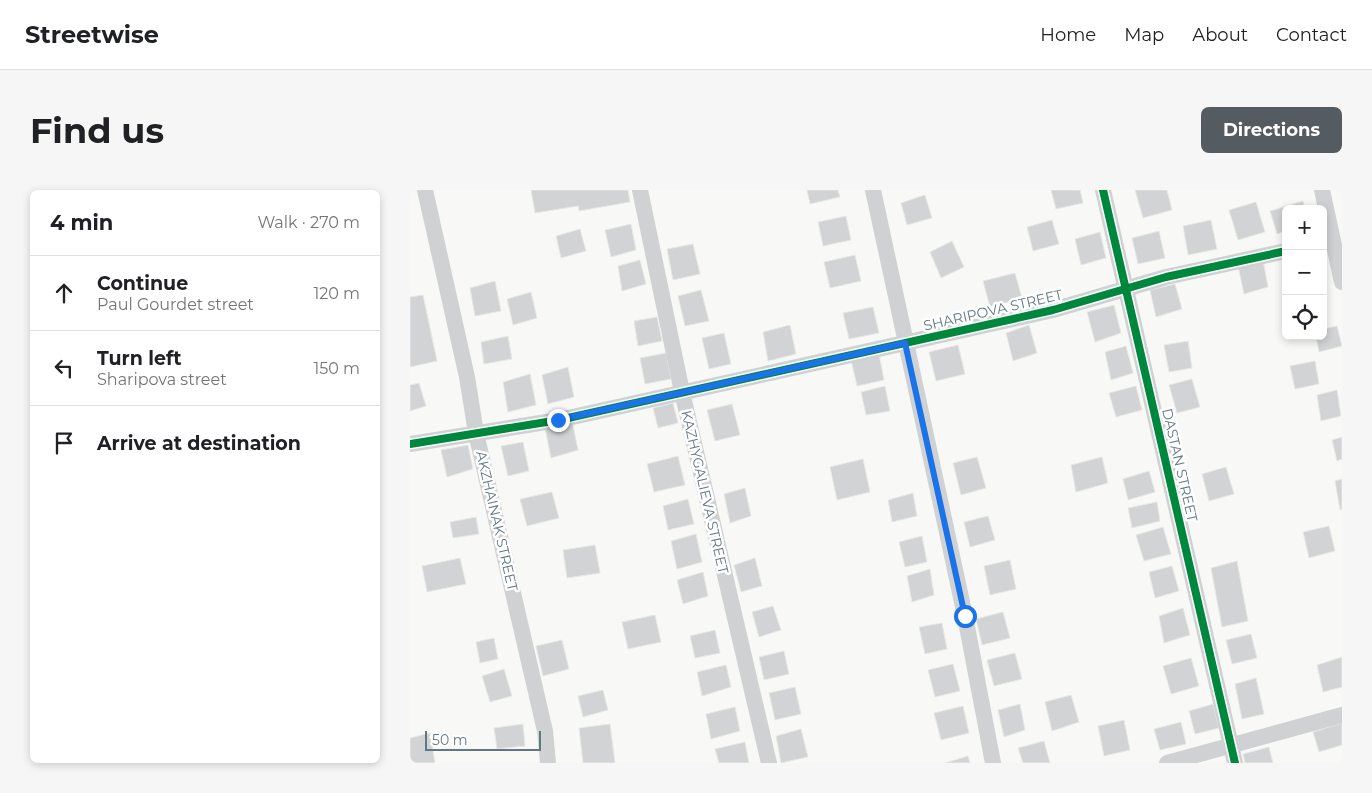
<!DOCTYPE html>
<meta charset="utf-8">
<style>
:root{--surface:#fff;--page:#f6f6f6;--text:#202124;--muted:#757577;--line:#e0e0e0;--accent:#555c61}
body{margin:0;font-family:Montserrat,sans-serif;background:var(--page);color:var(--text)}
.controls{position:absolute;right:15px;top:15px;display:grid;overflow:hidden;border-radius:8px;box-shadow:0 2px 8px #0003}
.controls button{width:45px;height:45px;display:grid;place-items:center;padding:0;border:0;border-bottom:1px solid var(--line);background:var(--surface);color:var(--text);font:25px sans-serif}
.scale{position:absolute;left:15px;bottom:12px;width:116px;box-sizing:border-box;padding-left:5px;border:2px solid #617784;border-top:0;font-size:14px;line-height:18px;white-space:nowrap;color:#617784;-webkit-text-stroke:4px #fff;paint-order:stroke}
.stop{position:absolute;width:15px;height:15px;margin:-11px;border:4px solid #1a73e8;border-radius:50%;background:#fff}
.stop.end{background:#1a73e8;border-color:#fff;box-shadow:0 1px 5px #0008}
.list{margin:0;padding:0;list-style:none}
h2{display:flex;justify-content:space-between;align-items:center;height:65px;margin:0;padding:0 20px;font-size:21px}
h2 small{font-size:16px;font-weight:400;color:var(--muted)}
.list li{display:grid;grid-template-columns:32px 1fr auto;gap:15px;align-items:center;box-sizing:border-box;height:75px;padding:0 20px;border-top:1px solid var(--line)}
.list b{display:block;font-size:19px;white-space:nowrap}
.list p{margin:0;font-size:16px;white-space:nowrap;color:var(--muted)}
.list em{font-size:16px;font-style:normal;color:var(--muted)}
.icon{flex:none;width:28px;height:28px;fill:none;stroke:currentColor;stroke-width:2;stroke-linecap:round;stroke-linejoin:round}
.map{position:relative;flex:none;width:932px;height:573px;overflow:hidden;border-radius:8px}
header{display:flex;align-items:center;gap:30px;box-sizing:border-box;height:70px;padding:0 25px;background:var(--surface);border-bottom:1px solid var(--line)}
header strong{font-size:24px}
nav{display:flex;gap:28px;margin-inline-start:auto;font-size:18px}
.intro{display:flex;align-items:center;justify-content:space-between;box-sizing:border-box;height:120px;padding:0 30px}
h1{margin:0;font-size:35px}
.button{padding:12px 22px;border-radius:8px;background:var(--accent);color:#fff;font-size:18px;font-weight:700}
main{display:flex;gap:30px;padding:0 30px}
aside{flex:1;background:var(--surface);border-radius:8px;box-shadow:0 2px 8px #0003}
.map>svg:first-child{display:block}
.building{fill:#d1d3d4;stroke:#e8e8e6}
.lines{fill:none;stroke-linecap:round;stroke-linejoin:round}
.street{stroke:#d0d1d2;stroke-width:16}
.cycleway-casing{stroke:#fff;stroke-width:11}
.cycleway{stroke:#00873e;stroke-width:8}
.route{stroke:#1a73e8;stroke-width:6}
.labels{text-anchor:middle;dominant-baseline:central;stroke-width:5;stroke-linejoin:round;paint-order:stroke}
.street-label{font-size:14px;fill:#617784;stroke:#fff}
</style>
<header>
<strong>Streetwise</strong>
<nav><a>Home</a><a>Map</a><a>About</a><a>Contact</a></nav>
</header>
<div class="intro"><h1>Find us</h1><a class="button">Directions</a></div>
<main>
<aside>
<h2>4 min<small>Walk · 270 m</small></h2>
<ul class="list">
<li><svg class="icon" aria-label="ahead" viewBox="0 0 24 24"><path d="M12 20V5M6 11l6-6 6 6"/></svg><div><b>Continue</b><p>Paul Gourdet street</p></div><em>120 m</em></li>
<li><svg class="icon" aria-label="left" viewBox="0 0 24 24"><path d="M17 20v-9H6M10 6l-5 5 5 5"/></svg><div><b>Turn left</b><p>Sharipova street</p></div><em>150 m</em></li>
<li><svg class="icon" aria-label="arrive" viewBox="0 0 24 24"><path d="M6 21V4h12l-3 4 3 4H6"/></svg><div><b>Arrive at destination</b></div></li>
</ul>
</aside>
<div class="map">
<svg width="932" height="573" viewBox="0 0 932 573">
<rect width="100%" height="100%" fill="#f8f8f7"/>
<path class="building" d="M 121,0 L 218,0 L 220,12 L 169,21 L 168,16 L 125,23 Z
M 397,0 L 428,0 L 430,7 L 400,14 Z
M 641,0 L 670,0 L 673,13 L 646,19 Z
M 725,0 L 757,0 L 762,20 L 733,28 Z
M 515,5 L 522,28 L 497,35 L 491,13 Z
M 893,11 L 895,19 L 876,19 L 876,41 L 867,44 L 860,21 Z
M 846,12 L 855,42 L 828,50 L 819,20 Z
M 436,26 L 441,50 L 413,56 L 408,32 Z
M 642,30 L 649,54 L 623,61 L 617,37 Z
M 801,30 L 807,59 L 778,65 L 773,36 Z
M 221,34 L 226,60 L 201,67 L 195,40 Z
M 170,39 L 176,61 L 151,68 L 146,46 Z
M 749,41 L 755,68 L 728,74 L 722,48 Z
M 690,42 L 696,68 L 671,75 L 665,49 Z
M 542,51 L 554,77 L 531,88 L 520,62 Z
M 283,54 L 290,84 L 263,90 L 257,59 Z
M 445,65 L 451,91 L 420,98 L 414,72 Z
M 230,70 L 236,94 L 212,101 L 208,76 Z
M 853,70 L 858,97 L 834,104 L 828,76 Z
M 605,83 L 612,108 L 580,117 L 573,91 Z
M 85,91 L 91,121 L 65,126 L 60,98 Z
M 765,94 L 772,119 L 746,127 L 740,100 Z
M 291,100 L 299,131 L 275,136 L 268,106 Z
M 121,102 L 127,128 L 103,135 L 97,109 Z
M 13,105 L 27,171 L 0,177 L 0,107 Z
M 704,115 L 711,143 L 685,152 L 677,122 Z
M 463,117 L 469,143 L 439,149 L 433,123 Z
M 247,127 L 252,151 L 228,156 L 224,131 Z
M 380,135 L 386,164 L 358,171 L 353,142 Z
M 619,135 L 627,163 L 603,171 L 596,143 Z
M 927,136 L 932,156 L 909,162 L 906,146 L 913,146 L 913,139 Z
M 314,143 L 321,174 L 299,179 L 292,148 Z
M 98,146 L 102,169 L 74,174 L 71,152 Z
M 778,151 L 782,178 L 759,182 L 754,155 Z
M 548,155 L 555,184 L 526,191 L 519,162 Z
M 716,156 L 723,183 L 701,190 L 695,162 Z
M 256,163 L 261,189 L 235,194 L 230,168 Z
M 469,164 L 474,190 L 447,196 L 441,170 Z
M 905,171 L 909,194 L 885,199 L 880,176 Z
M 158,177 L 164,207 L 138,214 L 132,185 Z
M 120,184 L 126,215 L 98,222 L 93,192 Z
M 782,189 L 790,217 L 767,223 L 759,195 Z
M 9,193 L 16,216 L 0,221 L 0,195 Z
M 475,196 L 480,221 L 456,225 L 451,202 Z
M 726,196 L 732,220 L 706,227 L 699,203 Z
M 927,200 L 931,226 L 911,231 L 907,205 Z
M 263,213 L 268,233 L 248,238 L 243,218 Z
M 322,214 L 330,245 L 305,251 L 297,220 Z
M 162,231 L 168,260 L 141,268 L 135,238 Z
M 932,247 L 932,269 L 927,271 L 922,250 Z
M 113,252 L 119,281 L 98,286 L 91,256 Z
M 58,255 L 63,279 L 37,287 L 31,260 Z
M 268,266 L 275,295 L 244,302 L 237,274 Z
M 567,267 L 576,298 L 551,305 L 543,273 Z
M 692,267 L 698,293 L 666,302 L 661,275 Z
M 453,269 L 460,302 L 427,310 L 420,277 Z
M 816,277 L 824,304 L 799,311 L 792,284 Z
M 739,281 L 745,302 L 718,310 L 713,289 Z
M 932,289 L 932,319 L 930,320 L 925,291 Z
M 335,298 L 341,326 L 320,333 L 314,304 Z
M 142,302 L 149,328 L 117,336 L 110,309 Z
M 503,303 L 507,326 L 482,332 L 478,310 Z
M 278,309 L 284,334 L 258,340 L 253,316 Z
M 747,312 L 750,331 L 722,338 L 718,318 Z
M 578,326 L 585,350 L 560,357 L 554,332 Z
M 66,327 L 69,344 L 43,348 L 40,332 Z
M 919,336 L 925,361 L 899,368 L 893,342 Z
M 753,337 L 761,364 L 734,371 L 726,345 Z
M 286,344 L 292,372 L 267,379 L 261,351 Z
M 512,346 L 517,372 L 495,377 L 489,352 Z
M 185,355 L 190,383 L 157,388 L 153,360 Z
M 50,368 L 56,394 L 17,402 L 12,376 Z
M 345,368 L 352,396 L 331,402 L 324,375 Z
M 600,370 L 606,399 L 580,405 L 574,376 Z
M 827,371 L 838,431 L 812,437 L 801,378 Z
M 762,376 L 769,401 L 745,408 L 739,382 Z
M 520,379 L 524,405 L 502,412 L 497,386 Z
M 293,382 L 298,406 L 273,414 L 267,390 Z
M 363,416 L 371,440 L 349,447 L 342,422 Z
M 773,418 L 780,445 L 754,453 L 749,426 Z
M 593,422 L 600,448 L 572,455 L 566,429 Z
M 245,425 L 251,452 L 218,459 L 212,432 Z
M 532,433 L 537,459 L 515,464 L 509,437 Z
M 305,440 L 310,463 L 285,468 L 280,446 Z
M 841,444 L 847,468 L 822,474 L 816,450 Z
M 84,448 L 88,469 L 70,473 L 66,452 Z
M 152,450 L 159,479 L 133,486 L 126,456 Z
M 374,461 L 379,484 L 354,490 L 349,467 Z
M 605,463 L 612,489 L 584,496 L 577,470 Z
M 932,467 L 932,497 L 913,502 L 907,475 Z
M 781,468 L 789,496 L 761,504 L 753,476 Z
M 543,474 L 550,501 L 525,507 L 518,480 Z
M 316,475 L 321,497 L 292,506 L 287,482 Z
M 94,479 L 102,506 L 80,512 L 72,486 Z
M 846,488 L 854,524 L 832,529 L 825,494 Z
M 385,497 L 391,524 L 365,530 L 359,503 Z
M 193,500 L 198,520 L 173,527 L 168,506 Z
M 661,505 L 669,532 L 642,541 L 635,512 Z
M 610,514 L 615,540 L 594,547 L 588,520 Z
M 803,514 L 809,538 L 785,544 L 779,521 Z
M 553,516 L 559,543 L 531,550 L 524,523 Z
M 325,517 L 330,541 L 301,549 L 296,524 Z
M 714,530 L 720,560 L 694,566 L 688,536 Z
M 771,532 L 776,554 L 750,560 L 744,539 Z
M 932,533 L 932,555 L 909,562 L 903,542 Z
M 113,534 L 115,556 L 87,559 L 84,538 Z
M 200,534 L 205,573 L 173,573 L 169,538 Z
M 391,539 L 398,567 L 371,573 L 366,546 Z
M 20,543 L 25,573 L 0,573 L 0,548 Z
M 634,551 L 640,573 L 613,573 L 608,558 Z
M 335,552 L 339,573 L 309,573 L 305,559 Z
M 859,557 L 863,573 L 835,573 L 833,564 Z
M 558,566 L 560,573 L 535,573 Z"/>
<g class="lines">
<path class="street" d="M 15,0 L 57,187 L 66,243 L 135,541 L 138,573
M 230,0 L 272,202 L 359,573
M 463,0 L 555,426 L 583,573
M 693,0 L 825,573
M 912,0 L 932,92
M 0,254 L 149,230 L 643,120 L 756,87 L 876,61
M 757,573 L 932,525"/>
<defs>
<path id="cycleway" d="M 693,0 L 825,573
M 0,254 L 149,230 L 643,120 L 756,87 L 876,61"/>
</defs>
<use href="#cycleway" class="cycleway-casing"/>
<use href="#cycleway" class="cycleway"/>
</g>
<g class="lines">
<path class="route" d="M 148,230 L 495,153 L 555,426"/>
</g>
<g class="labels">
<g class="street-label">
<text transform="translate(583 120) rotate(-13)">SHARIPOVA STREET</text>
<text transform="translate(770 275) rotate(77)">DASTAN STREET</text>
<text transform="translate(295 302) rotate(77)">KAZHYGALIEVA STREET</text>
<text transform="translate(87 331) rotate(77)">AKZHAINAK STREET</text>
</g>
</g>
</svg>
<div class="controls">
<button>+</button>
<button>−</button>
<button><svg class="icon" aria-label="locate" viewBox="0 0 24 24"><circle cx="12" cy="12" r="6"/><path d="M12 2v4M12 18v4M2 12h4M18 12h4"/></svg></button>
</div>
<div class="scale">50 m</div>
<div class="stop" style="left:555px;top:426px"></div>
<div class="stop end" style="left:148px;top:230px"></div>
</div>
</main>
